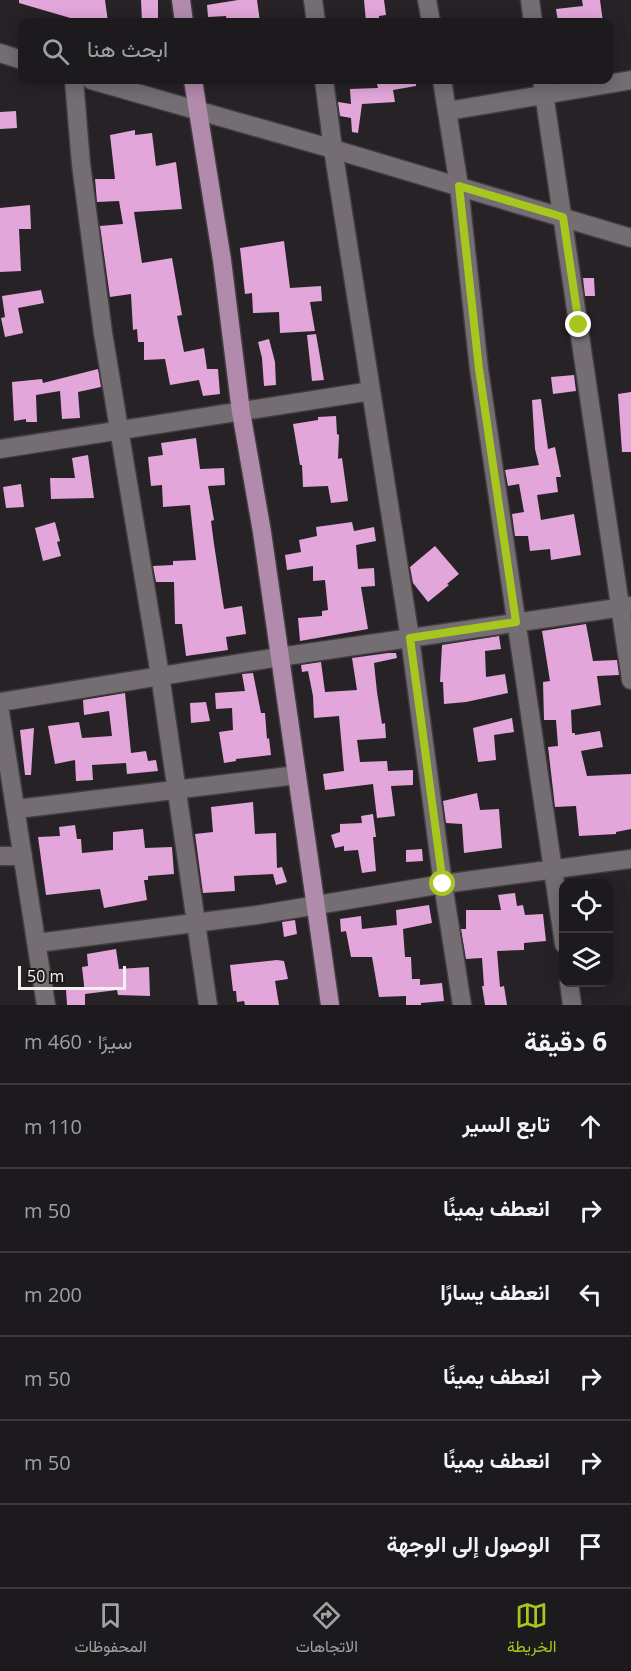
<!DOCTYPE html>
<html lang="ar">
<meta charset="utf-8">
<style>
:root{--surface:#1c1a1c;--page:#292729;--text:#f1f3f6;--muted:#a0a1a3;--line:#3a383b;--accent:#a7c71e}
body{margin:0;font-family:"Open Sans",Vazirmatn,sans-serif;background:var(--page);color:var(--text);direction:rtl}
.controls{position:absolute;right:18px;bottom:18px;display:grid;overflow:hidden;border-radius:12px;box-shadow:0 3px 15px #0003}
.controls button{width:54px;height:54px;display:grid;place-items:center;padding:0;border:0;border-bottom:2px solid var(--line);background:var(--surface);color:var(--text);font:30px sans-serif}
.scale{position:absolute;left:18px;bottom:15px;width:108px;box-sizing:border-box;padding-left:6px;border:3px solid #f3f0f2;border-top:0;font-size:16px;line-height:21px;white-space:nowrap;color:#f3f0f2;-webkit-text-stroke:4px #1d181c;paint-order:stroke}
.stop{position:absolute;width:18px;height:18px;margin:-14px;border:4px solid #a7c71e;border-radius:50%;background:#fff}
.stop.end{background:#a7c71e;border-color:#fff;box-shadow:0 2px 6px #0008}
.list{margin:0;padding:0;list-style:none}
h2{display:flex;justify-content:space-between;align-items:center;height:78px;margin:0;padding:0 24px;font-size:26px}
h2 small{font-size:20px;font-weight:400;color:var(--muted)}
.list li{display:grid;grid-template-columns:39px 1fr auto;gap:18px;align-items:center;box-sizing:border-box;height:84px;padding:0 24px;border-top:2px solid var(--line)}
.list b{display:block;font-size:22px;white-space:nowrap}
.list em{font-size:20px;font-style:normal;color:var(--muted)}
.icon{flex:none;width:33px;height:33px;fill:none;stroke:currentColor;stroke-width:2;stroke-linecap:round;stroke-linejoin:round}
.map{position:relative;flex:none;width:631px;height:1005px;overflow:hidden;direction:ltr}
.search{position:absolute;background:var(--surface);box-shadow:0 3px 15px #0003;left:18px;right:18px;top:18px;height:66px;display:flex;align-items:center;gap:15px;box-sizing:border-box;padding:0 21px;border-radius:12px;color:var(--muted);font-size:22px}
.sheet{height:582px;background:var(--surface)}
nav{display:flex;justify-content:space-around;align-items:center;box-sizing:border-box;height:84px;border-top:2px solid var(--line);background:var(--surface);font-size:16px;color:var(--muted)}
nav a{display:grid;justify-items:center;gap:3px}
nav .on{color:var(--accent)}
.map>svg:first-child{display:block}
.building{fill:#e2a6da}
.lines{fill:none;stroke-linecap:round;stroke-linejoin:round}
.minor-casing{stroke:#413d41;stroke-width:21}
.major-casing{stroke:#413d41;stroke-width:21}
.minor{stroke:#746e73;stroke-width:18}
.major{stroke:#b18aac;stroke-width:18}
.route{stroke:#a7c71e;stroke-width:8}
</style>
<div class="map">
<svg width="631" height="1005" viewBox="0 0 631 1005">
<rect width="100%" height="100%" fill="#262226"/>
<path class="building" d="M 19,0 L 105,0 L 108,22 L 84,22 L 19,3 Z
M 141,0 L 158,0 L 158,22 L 142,22 Z
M 238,0 L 257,0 L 260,22 L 227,22 L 226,16 L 208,17 L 207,5 Z
M 364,0 L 384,0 L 386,15 L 379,16 L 379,22 L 366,22 Z
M 582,0 L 600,0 L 603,22 L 558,22 L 556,9 L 583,6 Z
M 376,80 L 416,80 L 416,86 L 393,90 L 395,102 L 362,104 L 358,133 L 352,132 L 351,118 L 340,116 L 338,102 L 351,104 L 350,89 L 378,88 Z
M 16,111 L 17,128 L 0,129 L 0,112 Z
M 135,130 L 135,135 L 152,133 L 156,166 L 176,162 L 182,209 L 134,212 L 142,263 L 172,258 L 182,315 L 177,316 L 184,352 L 204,348 L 207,369 L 218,369 L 220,394 L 203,396 L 199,380 L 170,385 L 165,359 L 144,360 L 144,342 L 138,342 L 137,329 L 133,330 L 131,294 L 110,297 L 100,226 L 123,224 L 119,201 L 97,202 L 95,179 L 115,179 L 110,135 Z
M 30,205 L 31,229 L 19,229 L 21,271 L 0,272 L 0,208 Z
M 284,241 L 290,288 L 321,286 L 322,301 L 310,302 L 315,331 L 280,333 L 279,312 L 253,313 L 252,293 L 245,294 L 240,248 Z
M 583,278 L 594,278 L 595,296 L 585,296 Z
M 41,290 L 44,303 L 18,308 L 23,333 L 5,337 L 1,318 L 5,317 L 2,296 Z
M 316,334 L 324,380 L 312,381 L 307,335 Z
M 269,339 L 275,362 L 276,385 L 264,386 L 262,358 L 258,342 Z
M 98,369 L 101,387 L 78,392 L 80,418 L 62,419 L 60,391 L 36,395 L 37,422 L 26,422 L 26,419 L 14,421 L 12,382 L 42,379 L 43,383 Z
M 574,375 L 576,391 L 553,394 L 551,377 Z
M 631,392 L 631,452 L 622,452 L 618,394 Z
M 541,399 L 548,449 L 555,447 L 561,477 L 556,477 L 558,492 L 537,495 L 541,520 L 574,514 L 581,555 L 551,560 L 550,549 L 530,551 L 528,536 L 515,536 L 512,514 L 524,512 L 519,484 L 508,486 L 505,470 L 539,465 L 535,449 L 532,400 Z
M 336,416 L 337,434 L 339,435 L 338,459 L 342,458 L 348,501 L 331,503 L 328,486 L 303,487 L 302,465 L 300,465 L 293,424 L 318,420 L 318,417 Z
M 196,438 L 200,469 L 224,468 L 225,485 L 208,486 L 214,520 L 211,521 L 214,544 L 224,609 L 242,606 L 246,634 L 226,637 L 228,650 L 186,656 L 182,624 L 175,624 L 174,582 L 156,582 L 153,566 L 173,565 L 173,561 L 196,560 L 190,505 L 163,507 L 162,485 L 151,486 L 148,457 L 163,455 L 161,443 Z
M 88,455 L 94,498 L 51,499 L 50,478 L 75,478 L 72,458 Z
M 21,484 L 24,507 L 6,508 L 3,487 Z
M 55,522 L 60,541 L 57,542 L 61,556 L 43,561 L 35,528 Z
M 352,522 L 354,531 L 374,527 L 376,541 L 356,545 L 358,569 L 374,568 L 375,586 L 361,587 L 368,629 L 300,641 L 298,618 L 322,616 L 322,611 L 328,610 L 325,580 L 313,581 L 313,566 L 287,570 L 285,555 L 301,552 L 299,540 L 317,536 L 316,527 Z
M 435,546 L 459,574 L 447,584 L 449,585 L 428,602 L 413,583 L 410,567 Z
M 586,624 L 593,661 L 617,660 L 619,675 L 597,676 L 601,705 L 571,710 L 572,733 L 575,733 L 575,735 L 600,731 L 603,747 L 581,751 L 587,776 L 631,774 L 631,829 L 616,832 L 616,834 L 579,836 L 576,806 L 555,807 L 548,747 L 558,746 L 556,720 L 544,720 L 543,682 L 550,681 L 542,631 Z
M 499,636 L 501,649 L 485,651 L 486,677 L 505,674 L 508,693 L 466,702 L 444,704 L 443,682 L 440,682 L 442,645 Z
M 388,653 L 396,653 L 397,658 L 374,663 L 377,692 L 382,724 L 385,723 L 386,738 L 357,740 L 360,762 L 387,761 L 388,771 L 413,770 L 413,785 L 391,786 L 395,816 L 377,818 L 373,784 L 325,790 L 323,774 L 344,771 L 339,716 L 314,718 L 313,696 L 308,671 L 302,672 L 301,665 L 321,662 L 325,692 L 357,690 L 352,658 Z
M 253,673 L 261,713 L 265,713 L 267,739 L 269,738 L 271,755 L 236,759 L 236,761 L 224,763 L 219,732 L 233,730 L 232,708 L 216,709 L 215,693 L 245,691 L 242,674 Z
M 125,693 L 131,753 L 146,751 L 148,761 L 156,760 L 158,771 L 127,774 L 126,763 L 92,765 L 93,780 L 76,781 L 75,760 L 55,764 L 48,726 L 79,722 L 82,738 L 112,736 L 109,711 L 84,715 L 83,700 Z
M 206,702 L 210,721 L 191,723 L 190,703 Z
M 512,718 L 514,732 L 494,735 L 496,760 L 478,762 L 473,728 Z
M 34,728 L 31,775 L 25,775 L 20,730 Z
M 477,793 L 480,810 L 499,809 L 502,848 L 464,853 L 462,824 L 446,823 L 443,801 Z
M 253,802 L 255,834 L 276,833 L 277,868 L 282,867 L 287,882 L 276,885 L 273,874 L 234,876 L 235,891 L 203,893 L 195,834 L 213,832 L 211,807 Z
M 373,814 L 376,837 L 373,837 L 376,871 L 362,873 L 358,850 L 344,851 L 344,846 L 335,848 L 331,835 L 340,832 L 340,824 L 362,823 L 361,816 Z
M 75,825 L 77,839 L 81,839 L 82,853 L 113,850 L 113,832 L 143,829 L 145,848 L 172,847 L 174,874 L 148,876 L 148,880 L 144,880 L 147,900 L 104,908 L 100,889 L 46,895 L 38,837 L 60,836 L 59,827 Z
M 422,849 L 423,861 L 406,862 L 406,850 Z
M 515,893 L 517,906 L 523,905 L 525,915 L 543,914 L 546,941 L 524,943 L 524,950 L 497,951 L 500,987 L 504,986 L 507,1005 L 485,1005 L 482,986 L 484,986 L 482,958 L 466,959 L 461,929 L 466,929 L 466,910 L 501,910 L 498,895 Z
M 429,905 L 432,923 L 403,929 L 405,957 L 411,957 L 412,979 L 420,979 L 420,985 L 442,983 L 444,1001 L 421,1003 L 421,1005 L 406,1005 L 406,996 L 379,997 L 372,957 L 351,957 L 346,931 L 341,932 L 340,919 L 361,916 L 362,929 L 397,925 L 396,910 Z
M 295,920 L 297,934 L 284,937 L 282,922 Z
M 116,949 L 119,969 L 149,967 L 150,996 L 118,995 L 117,990 L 85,994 L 82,967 L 88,966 L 87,954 Z
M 277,960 L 284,961 L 288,979 L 275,981 L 279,1005 L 245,1005 L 244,1001 L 237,1002 L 236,991 L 233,991 L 230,965 Z
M 85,989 L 85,1005 L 67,1005 L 66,990 Z"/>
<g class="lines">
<defs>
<path id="minor" d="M 313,0 L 316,22
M 427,0 L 431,22
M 530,0 L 533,22
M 0,53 L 22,60
M 74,80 L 81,164 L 103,333 L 160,675 L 208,1005
M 91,80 L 333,149 L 631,238
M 324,80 L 333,149 L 410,638 L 443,884 L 462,1005
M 442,80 L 459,186 L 479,369 L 564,944
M 542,80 L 631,680
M 448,111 L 631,80
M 0,449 L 371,391
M 0,702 L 279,657 L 631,606
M 0,712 L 46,1005
M 17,809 L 297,775
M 0,856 L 23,856
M 37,943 L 257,915 L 443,884 L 631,859
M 569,982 L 572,1005"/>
<path id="major" d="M 181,0 L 184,22
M 193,80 L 222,260 L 241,412 L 262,532 L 330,1005"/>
</defs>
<use href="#minor" class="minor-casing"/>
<use href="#major" class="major-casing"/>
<use href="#minor" class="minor"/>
<use href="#major" class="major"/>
</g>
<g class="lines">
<path class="route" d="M 443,884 L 410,638 L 516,622 L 479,369 L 459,186 L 563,217 L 579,325"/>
</g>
</svg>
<div class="controls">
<button><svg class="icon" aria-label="locate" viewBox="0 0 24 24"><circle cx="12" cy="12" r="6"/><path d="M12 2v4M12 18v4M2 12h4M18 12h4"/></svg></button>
<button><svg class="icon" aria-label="layers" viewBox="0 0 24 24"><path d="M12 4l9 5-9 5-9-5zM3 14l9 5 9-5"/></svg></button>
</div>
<div class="scale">50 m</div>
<div class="stop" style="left:443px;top:884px"></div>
<div class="stop end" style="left:579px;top:325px"></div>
<div class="search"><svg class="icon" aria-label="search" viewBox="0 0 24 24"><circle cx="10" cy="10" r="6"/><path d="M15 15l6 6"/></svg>ابحث هنا</div>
</div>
<section class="sheet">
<h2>6 دقيقة<small>سيرًا · 460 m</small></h2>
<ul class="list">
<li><svg class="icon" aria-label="ahead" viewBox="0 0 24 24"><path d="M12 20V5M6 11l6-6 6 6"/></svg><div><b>تابع السير</b></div><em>110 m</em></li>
<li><svg class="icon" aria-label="right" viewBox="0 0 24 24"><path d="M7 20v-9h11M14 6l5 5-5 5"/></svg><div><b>انعطف يمينًا</b></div><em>50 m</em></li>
<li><svg class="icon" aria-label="left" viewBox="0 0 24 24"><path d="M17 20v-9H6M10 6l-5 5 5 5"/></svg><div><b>انعطف يسارًا</b></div><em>200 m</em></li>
<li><svg class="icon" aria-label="right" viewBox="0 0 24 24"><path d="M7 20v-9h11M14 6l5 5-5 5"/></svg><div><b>انعطف يمينًا</b></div><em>50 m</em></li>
<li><svg class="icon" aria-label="right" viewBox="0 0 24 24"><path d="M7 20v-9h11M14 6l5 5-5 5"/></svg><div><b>انعطف يمينًا</b></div><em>50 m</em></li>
<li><svg class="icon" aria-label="arrive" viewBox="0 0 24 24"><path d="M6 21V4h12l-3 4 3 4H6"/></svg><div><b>الوصول إلى الوجهة</b></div></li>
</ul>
</section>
<nav>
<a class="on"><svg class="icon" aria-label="map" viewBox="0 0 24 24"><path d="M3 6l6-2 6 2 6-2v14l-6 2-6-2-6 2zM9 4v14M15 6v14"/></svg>الخريطة</a>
<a><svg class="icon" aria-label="directions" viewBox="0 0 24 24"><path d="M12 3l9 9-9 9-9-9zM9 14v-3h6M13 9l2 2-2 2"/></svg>الاتجاهات</a>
<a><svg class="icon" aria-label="saved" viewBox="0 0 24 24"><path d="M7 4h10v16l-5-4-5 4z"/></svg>المحفوظات</a>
</nav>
